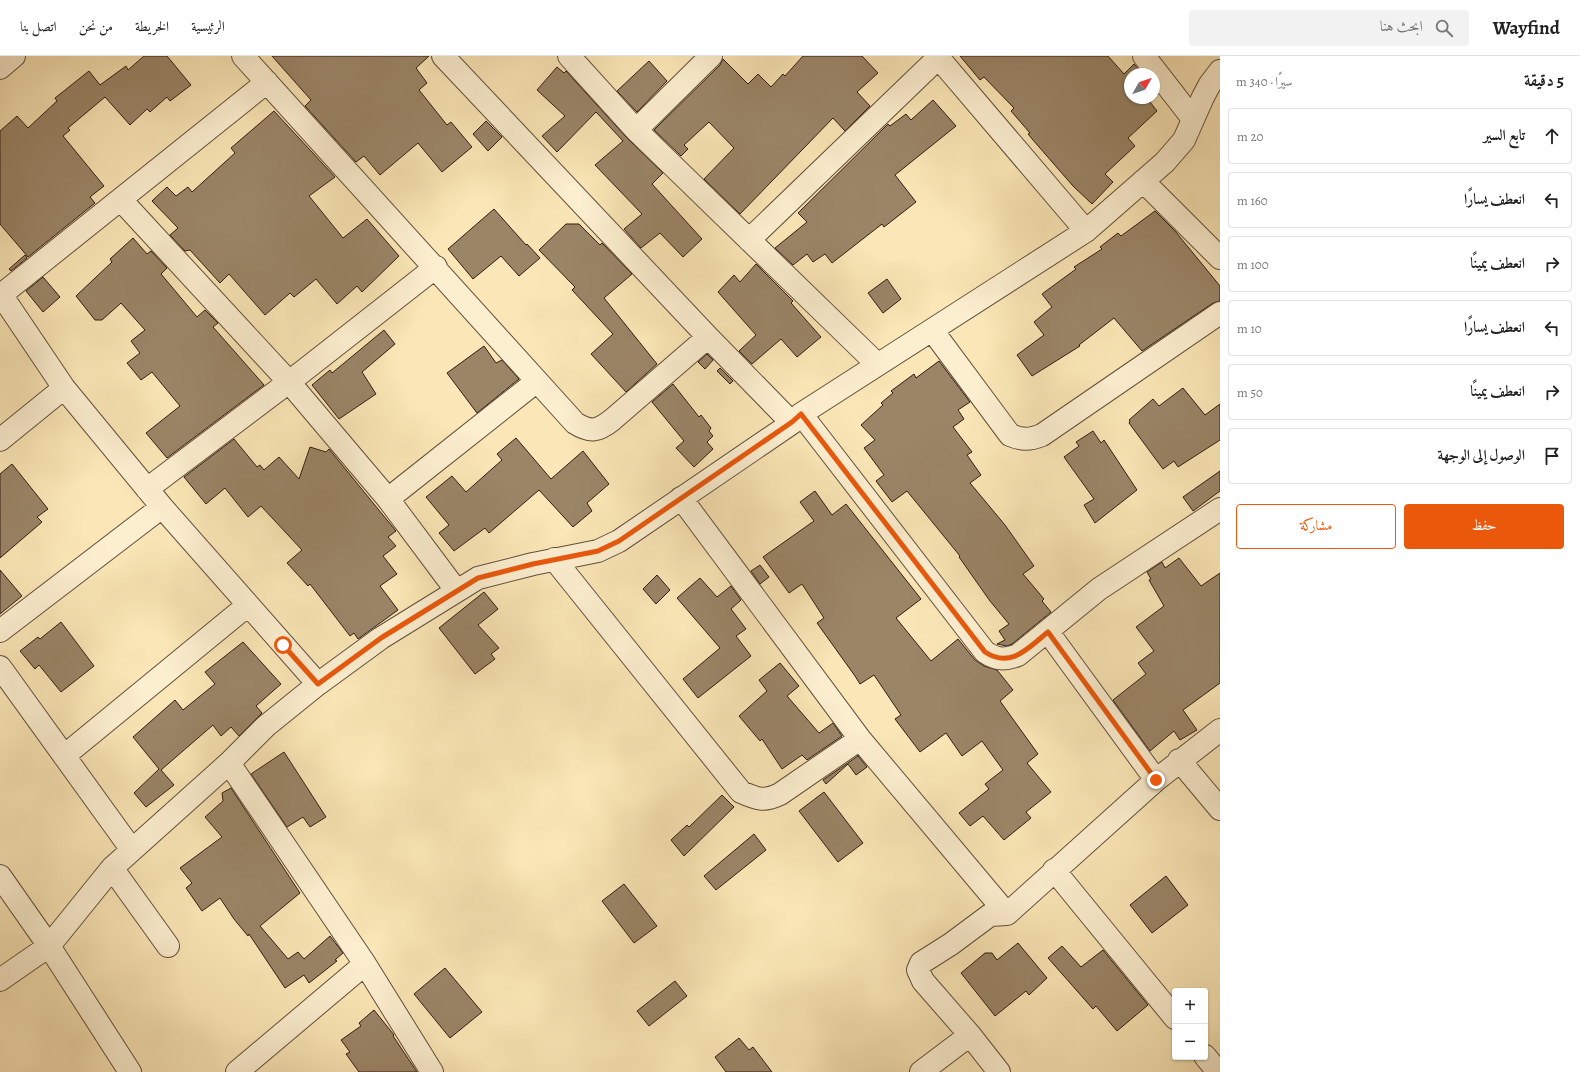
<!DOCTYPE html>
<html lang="ar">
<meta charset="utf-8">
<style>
:root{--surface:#fff;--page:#f2f2f2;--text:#222;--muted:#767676;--line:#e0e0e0;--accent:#ea580c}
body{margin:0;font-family:Alegreya,Amiri,serif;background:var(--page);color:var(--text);direction:rtl}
.controls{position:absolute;right:12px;bottom:12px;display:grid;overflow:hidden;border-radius:4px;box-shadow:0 1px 3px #0004}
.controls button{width:36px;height:36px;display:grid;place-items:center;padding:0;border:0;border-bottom:1px solid var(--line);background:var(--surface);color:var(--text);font:20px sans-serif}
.compass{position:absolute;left:1124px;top:12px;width:36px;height:36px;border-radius:50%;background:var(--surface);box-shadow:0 1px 3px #0004;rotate:50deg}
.stop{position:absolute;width:12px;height:12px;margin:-9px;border:3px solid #ea580c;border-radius:50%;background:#fff}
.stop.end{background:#ea580c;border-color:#fff;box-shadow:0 1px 4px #0008}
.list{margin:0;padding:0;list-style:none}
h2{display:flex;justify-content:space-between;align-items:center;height:52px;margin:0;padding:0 16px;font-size:17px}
h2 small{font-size:13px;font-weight:400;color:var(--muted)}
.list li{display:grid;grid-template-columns:26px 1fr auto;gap:12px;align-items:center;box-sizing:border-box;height:56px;margin:0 8px 8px;padding:0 8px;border:1px solid var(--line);border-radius:4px}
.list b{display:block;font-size:15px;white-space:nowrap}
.list em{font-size:13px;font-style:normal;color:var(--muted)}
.actions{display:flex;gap:8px;padding:12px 16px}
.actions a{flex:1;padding:9px 0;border:1px solid var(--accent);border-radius:4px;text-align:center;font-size:14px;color:var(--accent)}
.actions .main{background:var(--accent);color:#fff}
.icon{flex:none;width:22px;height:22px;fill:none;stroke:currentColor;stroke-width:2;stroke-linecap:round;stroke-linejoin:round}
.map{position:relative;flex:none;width:1220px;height:1016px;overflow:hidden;direction:ltr}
header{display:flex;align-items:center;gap:24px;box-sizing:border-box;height:56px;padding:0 20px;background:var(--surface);border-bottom:1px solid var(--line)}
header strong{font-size:19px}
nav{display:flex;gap:22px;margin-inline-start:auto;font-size:14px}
.search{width:280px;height:36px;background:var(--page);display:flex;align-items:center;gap:10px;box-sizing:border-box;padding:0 14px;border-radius:4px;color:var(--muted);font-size:15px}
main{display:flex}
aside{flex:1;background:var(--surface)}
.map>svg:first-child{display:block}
.building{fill:#9a8567;stroke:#311c12}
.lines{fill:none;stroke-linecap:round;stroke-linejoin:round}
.street-casing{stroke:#634e3b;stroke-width:24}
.street{stroke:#fcefd0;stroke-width:22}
.route{stroke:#ea580c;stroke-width:5}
</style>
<header>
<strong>Wayfind</strong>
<div class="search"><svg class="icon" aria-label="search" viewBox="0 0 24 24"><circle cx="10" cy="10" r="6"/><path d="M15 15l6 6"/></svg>ابحث هنا</div>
<nav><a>الرئيسية</a><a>الخريطة</a><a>من نحن</a><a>اتصل بنا</a></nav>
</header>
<main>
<aside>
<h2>5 دقيقة<small>سيرًا · 340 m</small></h2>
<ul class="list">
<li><svg class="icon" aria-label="ahead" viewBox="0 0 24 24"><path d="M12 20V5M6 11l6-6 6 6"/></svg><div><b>تابع السير</b></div><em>20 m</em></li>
<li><svg class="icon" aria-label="left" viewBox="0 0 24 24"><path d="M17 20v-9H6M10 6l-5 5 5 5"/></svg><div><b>انعطف يسارًا</b></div><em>160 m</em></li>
<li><svg class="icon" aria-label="right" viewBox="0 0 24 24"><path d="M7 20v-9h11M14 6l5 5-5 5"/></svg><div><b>انعطف يمينًا</b></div><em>100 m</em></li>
<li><svg class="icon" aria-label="left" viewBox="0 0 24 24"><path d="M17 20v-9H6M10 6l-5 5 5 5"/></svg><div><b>انعطف يسارًا</b></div><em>10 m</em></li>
<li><svg class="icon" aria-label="right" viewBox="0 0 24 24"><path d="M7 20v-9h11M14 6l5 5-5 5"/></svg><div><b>انعطف يمينًا</b></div><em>50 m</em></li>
<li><svg class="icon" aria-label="arrive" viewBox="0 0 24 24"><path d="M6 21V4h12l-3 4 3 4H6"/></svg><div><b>الوصول إلى الوجهة</b></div></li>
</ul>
<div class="actions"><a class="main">حفظ</a><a>مشاركة</a></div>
</aside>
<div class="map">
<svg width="1220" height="1016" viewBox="0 0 1220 1016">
<rect width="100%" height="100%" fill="#fae6b6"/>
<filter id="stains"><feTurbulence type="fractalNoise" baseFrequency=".005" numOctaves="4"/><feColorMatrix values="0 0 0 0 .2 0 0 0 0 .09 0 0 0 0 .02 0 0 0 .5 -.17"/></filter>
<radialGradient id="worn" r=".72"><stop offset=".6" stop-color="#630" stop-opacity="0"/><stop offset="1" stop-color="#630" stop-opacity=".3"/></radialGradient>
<path class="building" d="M 144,0 L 167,0 L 191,29 L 170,45 L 167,41 L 150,56 L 147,53 L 130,69 L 105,41 L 68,72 L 70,74 L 63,80 L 104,130 L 90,141 L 95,147 L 28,201 L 0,168 L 0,75 L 17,60 L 28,72 L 57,45 L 55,42 L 89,15 L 100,29 L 126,10 L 128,14 Z
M 272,0 L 429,0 L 416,12 L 427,27 L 419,34 L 447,69 L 451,66 L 472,91 L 442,116 L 418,87 L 380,119 L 364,100 L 356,106 L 305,50 L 311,44 Z
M 803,0 L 862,0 L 878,17 L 857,36 L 870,50 L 845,75 L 833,62 L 740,158 L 704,123 L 734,92 L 709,66 L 684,89 L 688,93 L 681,100 L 654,74 L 720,9 L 723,3 L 748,28 L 758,18 L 771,31 L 783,18 L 785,20 Z
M 960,0 L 1108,0 L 1124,18 L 1134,8 L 1142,18 L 1130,18 L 1130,42 L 1154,42 L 1154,33 L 1158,38 L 1150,46 L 1157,55 L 1128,82 L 1135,90 L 1105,118 L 1113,126 L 1092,148 L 1073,130 L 1033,84 L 1028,78 L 1030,77 L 1011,55 L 1014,52 L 984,21 L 980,24 Z
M 649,5 L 667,25 L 637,56 L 617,35 Z
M 557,11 L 564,17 L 566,15 L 627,82 L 663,117 L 652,128 L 702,183 L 683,201 L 660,177 L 641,192 L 624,173 L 642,158 L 595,109 L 623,85 L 596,56 L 557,96 L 542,80 L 565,60 L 537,34 Z
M 933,44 L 956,70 L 895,119 L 916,146 L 884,171 L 882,168 L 832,207 L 825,198 L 813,206 L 807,198 L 793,209 L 775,192 L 807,166 L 798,157 L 888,68 L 890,70 L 906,58 L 911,64 Z
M 274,55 L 335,121 L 309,140 L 343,182 L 367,163 L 399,200 L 362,236 L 357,230 L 337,248 L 316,223 L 294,241 L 290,237 L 265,259 L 229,218 L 220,227 L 190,194 L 185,195 L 170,179 L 178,172 L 152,145 L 167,131 L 176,140 L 188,131 L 192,136 L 235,97 L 231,92 Z
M 486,65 L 502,81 L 488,95 L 473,78 Z
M 494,153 L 526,189 L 527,188 L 540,202 L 519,220 L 501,200 L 473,223 L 448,193 Z
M 1155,155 L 1175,175 L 1220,230 L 1220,245 L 1213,247 L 1142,295 L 1114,262 L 1079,289 L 1080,290 L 1032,320 L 1017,299 L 1044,279 L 1034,266 L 1052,251 L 1042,238 L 1076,213 L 1074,211 L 1102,193 L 1100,191 L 1118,177 L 1121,180 Z
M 566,168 L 579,168 L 600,189 L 602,187 L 632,218 L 604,242 L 657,308 L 626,336 L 591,298 L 613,278 L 572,234 L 575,231 L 539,194 Z
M 133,182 L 147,198 L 151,195 L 167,212 L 161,218 L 197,261 L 205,254 L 218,267 L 213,271 L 264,329 L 167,402 L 146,377 L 180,350 L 152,316 L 141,324 L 127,307 L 140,297 L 131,285 L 145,274 L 121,247 L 102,264 L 95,264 L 76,240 L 112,206 L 110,203 Z
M 25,199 L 27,202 L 11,215 L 9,213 Z
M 756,208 L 793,245 L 791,247 L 821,281 L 797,301 L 781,283 L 752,308 L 739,295 L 756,279 L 718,236 L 734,219 L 740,226 Z
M 43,221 L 60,241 L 43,256 L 26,235 Z
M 887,223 L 901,243 L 883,257 L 868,237 Z
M 384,274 L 395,288 L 362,316 L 376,338 L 339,363 L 312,329 L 330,314 L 332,317 Z
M 484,290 L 496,307 L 502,304 L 519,323 L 477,357 L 447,317 Z
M 707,298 L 713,304 L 705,313 L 698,306 Z
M 939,305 L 970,346 L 958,354 L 964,363 L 953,371 L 972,396 L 967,399 L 981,419 L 970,427 L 1005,469 L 1034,510 L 1023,518 L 1044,543 L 1042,545 L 1051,556 L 1012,588 L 1007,590 L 997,588 L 1005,584 L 999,575 L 1009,568 L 990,545 L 959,501 L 960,500 L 907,435 L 892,446 L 876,425 L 884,419 L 864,392 L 875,384 L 861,369 L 883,349 L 881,347 L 893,337 L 891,335 L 914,318 L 916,322 Z
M 720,312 L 733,325 L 730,328 L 717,315 Z
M 673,328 L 699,361 L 701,359 L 711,372 L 709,375 L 713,380 L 707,386 L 713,393 L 694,411 L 676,392 L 684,385 L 652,346 Z
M 1183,332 L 1205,359 L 1220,348 L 1220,384 L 1178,411 L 1174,405 L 1163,413 L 1129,367 L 1130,365 L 1129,364 L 1153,343 L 1159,350 Z
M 1093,375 L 1101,387 L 1104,384 L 1137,434 L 1095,467 L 1084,449 L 1094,443 L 1064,401 L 1079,390 L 1076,386 Z
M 516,382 L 551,423 L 583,395 L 609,428 L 587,447 L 592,455 L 573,471 L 539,434 L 489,477 L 485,472 L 454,495 L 439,477 L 449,469 L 426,441 L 452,420 L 466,436 L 502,404 L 497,398 Z
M 234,383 L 257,411 L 260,409 L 264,414 L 279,401 L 299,423 L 310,391 L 326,396 L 329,393 L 396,475 L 388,481 L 396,490 L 383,500 L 397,518 L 380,530 L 398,554 L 358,583 L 354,577 L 350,580 L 310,528 L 308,530 L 287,507 L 302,494 L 261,450 L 248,461 L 225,432 L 206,448 L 184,421 Z
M 12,408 L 48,453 L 37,461 L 42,466 L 0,502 L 0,418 Z
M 1220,415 L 1220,435 L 1193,455 L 1183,441 Z
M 815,435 L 832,459 L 846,448 L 921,543 L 896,562 L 931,605 L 958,583 L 975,604 L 984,610 L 997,614 L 1013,634 L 1000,645 L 1038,698 L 1027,707 L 1051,736 L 1026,756 L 1031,762 L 1004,784 L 983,760 L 970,770 L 959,757 L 989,733 L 985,728 L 1003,714 L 982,685 L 962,700 L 946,677 L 920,696 L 895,663 L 901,659 L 874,619 L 860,628 L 855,620 L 817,567 L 824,562 L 802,528 L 789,537 L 763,501 L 814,465 L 800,446 Z
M 1179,502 L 1201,530 L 1220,517 L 1220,627 L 1183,654 L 1197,674 L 1180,684 L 1174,675 L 1150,695 L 1113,644 L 1146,618 L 1138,607 L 1154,595 L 1136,571 L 1164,550 L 1149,524 L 1151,523 L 1147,516 L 1162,506 L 1165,512 Z
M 760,509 L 769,521 L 760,528 L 751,515 Z
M 0,514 L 22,540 L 0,558 Z
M 657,519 L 670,534 L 656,548 L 643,533 Z
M 700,522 L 717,541 L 731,530 L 741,544 L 731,553 L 746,573 L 736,580 L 751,600 L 698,642 L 683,623 L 720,592 L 677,542 Z
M 484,536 L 498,553 L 478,569 L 499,592 L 491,598 L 495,603 L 475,618 L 439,572 Z
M 61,566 L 94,610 L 61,636 L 39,609 L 35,613 L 20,595 L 38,581 L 40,583 Z
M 243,586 L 281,628 L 256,650 L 262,657 L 239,680 L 231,671 L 221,680 L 213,669 L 161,714 L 174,729 L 146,751 L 134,737 L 159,713 L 133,681 L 175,644 L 183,654 L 215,628 L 205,616 Z
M 780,607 L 799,630 L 787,640 L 819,677 L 833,667 L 842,680 L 807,704 L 802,699 L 782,713 L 762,683 L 760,685 L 739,660 L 767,635 L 759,624 Z
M 284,696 L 326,761 L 310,771 L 303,761 L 287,771 L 251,718 Z
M 858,700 L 867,711 L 856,719 L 848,708 L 826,728 L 823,724 Z
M 231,732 L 300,837 L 260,870 L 288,903 L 298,896 L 304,903 L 330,880 L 343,897 L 335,904 L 337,905 L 309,927 L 304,919 L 285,932 L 249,878 L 248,880 L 234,863 L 220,842 L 202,855 L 186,832 L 192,827 L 180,812 L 222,781 L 205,761 L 223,745 L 222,737 Z
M 824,736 L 863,787 L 838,806 L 799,755 Z
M 722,739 L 734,751 L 684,800 L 671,784 L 687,769 L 689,771 Z
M 754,778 L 766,794 L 716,834 L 704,820 Z
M 1166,820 L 1188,849 L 1152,877 L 1130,849 Z
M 624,828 L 657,870 L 634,887 L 602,845 Z
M 1018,887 L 1047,922 L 1029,939 L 1026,935 L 995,960 L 961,917 L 985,897 L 992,897 L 997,904 Z
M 1062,890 L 1081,911 L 1103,894 L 1148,949 L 1117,975 L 1096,950 L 1093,953 L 1048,902 Z
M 445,912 L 482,956 L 450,982 L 414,938 Z
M 675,925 L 687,940 L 649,970 L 637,955 Z
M 374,954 L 394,979 L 393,980 L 417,1016 L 359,1016 L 346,998 L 350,996 L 341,984 L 361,970 L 359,967 Z
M 739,982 L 749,994 L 753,991 L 772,1016 L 726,1016 L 715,1001 Z"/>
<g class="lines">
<defs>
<path id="street" d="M 243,0 L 575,367 C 591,377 598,375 612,364 L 708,281
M 443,0 L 708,281 L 792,367
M 569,0 L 636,74 L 877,308
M 937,0 L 1086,175
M 1144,0 L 1193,63
M 0,12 L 14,0
M 636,74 L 711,0
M 1143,125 L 1220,202
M 121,144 L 289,326 L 388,443 L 456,534
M 749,184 L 940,0
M 0,237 L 64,332 L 162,451 L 318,628
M 1,239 L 267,26
M 932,274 L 1010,379 C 1022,384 1030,384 1042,379 L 1220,257
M 801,358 L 985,596 C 997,604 1005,604 1018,599 L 1099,533 L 1220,453
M 0,384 L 64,332
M 147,433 L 302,316 L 436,211
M 681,442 L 860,683 L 1007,858
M 388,443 L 537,325
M 554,503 L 741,736 C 757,743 764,746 780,738 L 860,683
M 0,575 L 162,451
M 1048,576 L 1156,724
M 0,611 L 132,794
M 64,700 L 248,549
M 1179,704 L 1220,753
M 229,707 L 365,908 L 432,1016
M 112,812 L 168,890
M 1054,814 L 1175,962
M 0,820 L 49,890 L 130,1016
M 0,924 L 49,890 L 112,812 L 229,707 L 266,670 L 318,628 L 381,582 L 478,522 L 533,508 L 598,495 L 619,485 L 792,367 L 801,358 L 1086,175 L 1165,106 L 1184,84 L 1203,41 L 1210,28 L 1220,15
M 1205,1000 L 1218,1016
M 237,1016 L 365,908
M 921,1016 L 970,979
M 999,1016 L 970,979 L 923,925 L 918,914 L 921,907 L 951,888 L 990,859 L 1007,858 L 1156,724 L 1220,674"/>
</defs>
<use href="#street" class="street-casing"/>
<use href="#street" class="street"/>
</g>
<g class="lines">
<path class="route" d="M 283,589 L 318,628 L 381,582 L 478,522 L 533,508 L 598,495 L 619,485 L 792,366 L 801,358 L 985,596 C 1011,613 1028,592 1048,576 L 1156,724"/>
</g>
<rect width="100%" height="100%" filter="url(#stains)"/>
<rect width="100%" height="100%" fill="url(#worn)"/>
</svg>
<div class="controls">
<button>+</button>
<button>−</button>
</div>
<svg class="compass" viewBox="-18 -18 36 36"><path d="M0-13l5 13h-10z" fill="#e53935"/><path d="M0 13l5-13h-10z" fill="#767676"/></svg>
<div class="stop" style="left:283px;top:589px"></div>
<div class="stop end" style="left:1156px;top:724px"></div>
</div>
</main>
